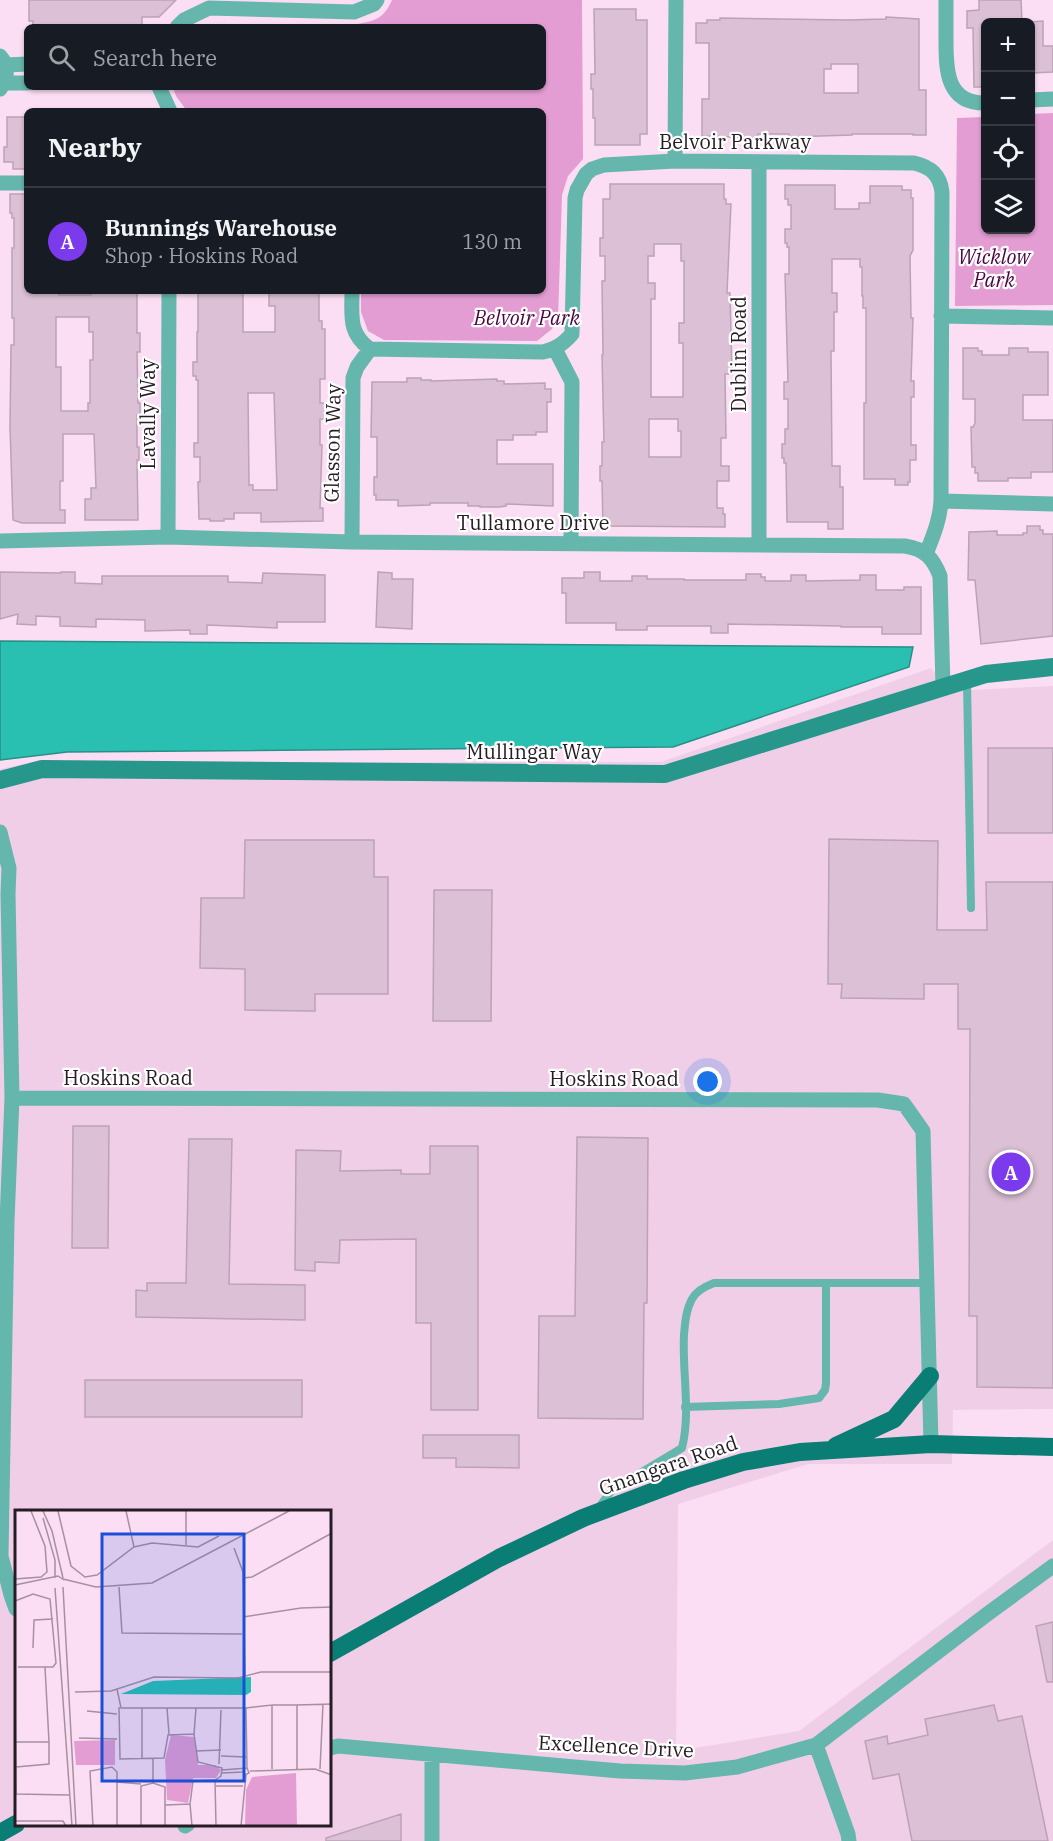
<!DOCTYPE html>
<meta charset="utf-8">
<style>
:root{--surface:#171b24;--page:#20242c;--text:#f1f3f6;--muted:#9ea1a6;--line:#363941;--accent:#7c3aed}
body{margin:0;font-family:"IBM Plex Serif",serif;background:var(--page);color:var(--text)}
.controls{position:absolute;right:18px;top:18px;display:grid;overflow:hidden;border-radius:9px;box-shadow:0 2px 4px #0004}
.controls button{width:54px;height:54px;display:grid;place-items:center;padding:0;border:0;border-bottom:2px solid var(--line);background:var(--surface);color:var(--text);font:30px sans-serif}
.you{position:absolute;left:708px;top:1082px;width:21px;height:21px;margin:-15px;border:4px solid #fff;border-radius:50%;background:#1a73e8;box-shadow:0 0 0 9px #1a73e833}
.badge{display:grid;place-items:center;width:39px;height:39px;border-radius:50%;background:var(--accent);color:#fff;font-size:20px;font-weight:700}
.pin{position:absolute;translate:-50% -50%;border:3px solid #fff;box-shadow:0 2px 6px #0006}
.list{margin:0;padding:0;list-style:none}
h2{display:flex;justify-content:space-between;align-items:center;height:78px;margin:0;padding:0 24px;font-size:26px}
h2 small{font-size:20px;font-weight:400;color:var(--muted)}
.list li{display:grid;grid-template-columns:39px 1fr auto;gap:18px;align-items:center;box-sizing:border-box;height:108px;padding:0 24px;border-top:2px solid var(--line)}
.list b{display:block;font-size:22px;white-space:nowrap}
.list p{margin:0;font-size:20px;white-space:nowrap;color:var(--muted)}
.list em{font-size:20px;font-style:normal;color:var(--muted)}
.icon{flex:none;width:33px;height:33px;fill:none;stroke:currentColor;stroke-width:2;stroke-linecap:round;stroke-linejoin:round}
.map{position:relative;flex:none;width:1053px;height:1841px;overflow:hidden}
.search{position:absolute;background:var(--surface);box-shadow:0 2px 4px #0004;left:24px;top:24px;width:522px;height:66px;display:flex;align-items:center;gap:15px;box-sizing:border-box;padding:0 21px;border-radius:9px;color:var(--muted);font-size:22px}
.panel{position:absolute;background:var(--surface);box-shadow:0 2px 4px #0004;left:24px;top:108px;width:522px;height:186px;border-radius:9px}
.map>svg:first-child{display:block}
.built{fill:#f1cee8;fill-rule:evenodd}
.green{fill:#e39dd3}
.water{fill:#29c0b2;stroke:#288f87;stroke-width:1.5}
.building{fill:#dcc0d5;stroke:#bca2b6;stroke-width:1.5;fill-rule:evenodd}
.lines{fill:none;stroke-linecap:round;stroke-linejoin:round}
.lane{stroke:#65b6ac;stroke-width:8}
.street{stroke:#65b6ac;stroke-width:15}
.secondary{stroke:#27978c;stroke-width:18}
.primary{stroke:#0a7e74;stroke-width:18}
.labels{text-anchor:middle;dominant-baseline:central;stroke-width:4.5;stroke-linejoin:round;paint-order:stroke}
.street-label{font-size:20px;fill:#261c24;stroke:#fff}
.park-label{font-size:20px;font-style:italic;fill:#4a0441;stroke:#fff}
.inset-road{fill:none;stroke:#a690a0;stroke-width:1.5}
.view{fill:#1d4ed8;fill-opacity:0.15;stroke:#1d4ed8;stroke-width:3}
.inset-edge{fill:none;stroke:#261c24;stroke-width:3}
</style>
<div class="map">
<svg width="1053" height="1841" viewBox="0 0 1053 1841">
<rect width="100%" height="100%" fill="#fbdef3"/>
<path class="built" d="M 931,668 L 948,691 L 1053,686 L 1053,1409 L 953,1410 L 952,1464 L 808,1464 L 678,1504 L 676,1751 L 799,1731 L 1053,1540 L 1053,1841 L 0,1841 L 0,769 L 32,762 L 661,762 ZM 16,1511 L 330,1511 L 330,1824 L 16,1824 Z"/>
<path class="green" d="M 392,0 L 582,0 L 583,159 L 568,176 L 562,195 L 558,319 L 552,329 L 537,341 L 384,340 L 368,331 L 361,312 L 361,291 L 543,291 L 543,111 L 187,111 L 176,96 L 173,87 L 543,87 L 543,27 L 202,27 L 205,26 L 357,24 C 376,21 384,18 392,0 Z
M 1053,113 L 1053,305 L 955,306 L 957,118 L 985,117 L 986,230 L 1030,230 L 1031,114 Z"/>
<path class="water" d="M 0,641 L 913,647 L 909,667 L 673,747 L 67,752 L 0,760 Z"/>
<path class="building" d="M 29,0 L 176,0 L 159,17 L 142,17 L 142,27 L 33,27 L 33,21 L 29,21 Z
M 979,0 L 1021,0 L 1022,22 L 986,22 L 986,87 L 974,87 L 973,28 L 967,28 L 967,11 L 979,10 Z
M 594,9 L 636,9 L 636,20 L 647,20 L 647,134 L 640,134 L 640,145 L 595,145 L 595,118 L 593,118 L 593,89 L 591,89 L 591,74 L 595,74 Z
M 886,17 L 919,19 L 919,90 L 926,90 L 926,135 L 913,135 L 913,134 L 852,134 L 852,135 L 789,137 L 789,134 L 758,134 L 758,138 L 702,136 L 702,99 L 709,99 L 709,43 L 696,43 L 696,23 L 707,23 L 707,20 L 720,20 L 720,18 L 847,20 L 886,19 ZM 831,64 L 858,64 L 858,93 L 824,93 L 824,69 L 831,69 Z
M 1043,21 L 1043,46 L 1053,46 L 1053,72 L 1032,73 L 1032,67 L 1030,67 L 1030,22 Z
M 7,117 L 27,117 L 27,169 L 13,169 L 13,162 L 4,162 L 4,147 L 7,147 Z
M 610,184 L 724,184 L 724,199 L 726,199 L 726,204 L 731,204 L 727,293 L 730,293 L 732,374 L 725,374 L 726,438 L 721,438 L 721,466 L 729,466 L 729,481 L 717,481 L 717,508 L 723,508 L 723,514 L 725,514 L 725,527 L 603,526 L 602,481 L 600,481 L 600,466 L 602,466 L 602,442 L 604,442 L 602,355 L 603,355 L 602,281 L 605,281 L 605,256 L 600,256 L 600,238 L 603,238 L 603,199 L 610,199 ZM 654,244 L 681,244 L 681,261 L 684,261 L 684,323 L 679,323 L 679,343 L 683,343 L 683,397 L 651,397 L 651,299 L 655,299 L 655,283 L 648,283 L 648,256 L 654,256 ZM 649,419 L 678,419 L 678,431 L 681,431 L 681,457 L 649,457 Z
M 785,185 L 835,185 L 835,209 L 859,209 L 859,203 L 870,203 L 870,186 L 902,186 L 902,190 L 911,190 L 911,198 L 913,198 L 913,250 L 910,256 L 911,318 L 913,318 L 911,381 L 914,381 L 914,397 L 911,397 L 911,445 L 916,445 L 916,460 L 910,460 L 910,482 L 908,482 L 908,485 L 895,485 L 895,479 L 864,479 L 864,403 L 866,403 L 866,308 L 863,308 L 863,296 L 862,296 L 862,267 L 860,267 L 860,259 L 832,259 L 832,293 L 837,293 L 837,312 L 834,312 L 834,351 L 831,351 L 832,466 L 840,466 L 840,487 L 843,487 L 843,529 L 828,529 L 828,522 L 787,522 L 786,463 L 784,463 L 784,458 L 782,458 L 782,444 L 785,444 L 785,429 L 788,429 L 788,399 L 784,399 L 784,382 L 788,382 L 785,274 L 789,274 L 789,247 L 787,247 L 787,243 L 785,243 L 785,229 L 791,229 L 791,205 L 788,205 L 788,199 L 785,199 Z
M 10,194 L 27,194 L 27,291 L 59,291 L 59,295 L 91,295 L 91,291 L 137,291 L 137,333 L 140,333 L 140,352 L 137,352 L 138,403 L 140,403 L 140,415 L 137,415 L 137,447 L 139,447 L 139,460 L 137,460 L 138,520 L 85,520 L 85,499 L 91,499 L 91,488 L 96,488 L 94,434 L 63,434 L 63,481 L 60,481 L 60,510 L 65,510 L 65,523 L 22,523 L 13,520 L 10,427 L 11,345 L 14,345 L 14,318 L 12,318 L 12,248 L 14,248 L 14,218 L 12,218 L 12,213 L 10,213 ZM 56,317 L 89,317 L 89,332 L 93,332 L 93,360 L 90,360 L 90,403 L 88,403 L 88,411 L 61,411 L 61,367 L 56,367 Z
M 198,291 L 243,291 L 243,332 L 275,332 L 275,306 L 269,306 L 269,291 L 319,291 L 319,321 L 322,321 L 322,329 L 325,329 L 325,379 L 320,379 L 320,403 L 326,403 L 326,419 L 320,419 L 320,445 L 322,445 L 320,508 L 323,508 L 323,521 L 261,522 L 261,513 L 234,513 L 234,519 L 224,519 L 224,521 L 210,521 L 210,519 L 199,519 L 198,482 L 200,482 L 200,457 L 194,457 L 194,443 L 198,443 L 198,380 L 196,380 L 196,376 L 193,376 L 193,362 L 197,362 L 197,332 L 198,332 ZM 248,393 L 274,393 L 277,490 L 253,490 L 253,485 L 249,485 Z
M 963,348 L 978,348 L 978,351 L 982,351 L 982,355 L 1009,355 L 1009,348 L 1028,348 L 1028,352 L 1048,352 L 1048,395 L 1023,395 L 1023,420 L 1053,420 L 1053,472 L 1031,472 L 1031,478 L 1008,478 L 1008,481 L 978,481 L 978,473 L 975,473 L 975,467 L 972,467 L 971,427 L 973,427 L 975,423 L 975,399 L 963,399 Z
M 407,378 L 421,378 L 421,380 L 431,380 L 431,381 L 497,379 L 497,381 L 504,381 L 504,384 L 545,383 L 545,389 L 551,389 L 551,402 L 547,402 L 547,432 L 536,432 L 536,435 L 513,435 L 513,440 L 497,440 L 497,464 L 553,464 L 553,506 L 506,504 L 506,506 L 499,507 L 480,507 L 480,506 L 468,506 L 468,503 L 430,503 L 430,505 L 398,506 L 398,500 L 376,500 L 376,495 L 374,495 L 374,477 L 377,477 L 377,437 L 371,437 L 372,382 L 407,382 Z
M 1027,526 L 1040,526 L 1040,530 L 1043,530 L 1043,534 L 1053,534 L 1053,636 L 981,644 L 975,580 L 968,580 L 969,532 L 997,531 L 997,535 L 1023,535 L 1023,533 L 1027,533 Z
M 0,572 L 61,573 L 61,572 L 75,572 L 75,583 L 102,584 L 102,576 L 228,576 L 228,582 L 262,583 L 263,573 L 325,575 L 325,622 L 277,622 L 277,628 L 207,625 L 207,634 L 190,634 L 190,630 L 145,631 L 145,620 L 96,619 L 96,627 L 60,626 L 60,617 L 36,616 L 36,625 L 17,624 L 18,614 L 0,619 Z
M 378,572 L 392,573 L 392,579 L 413,579 L 412,629 L 376,627 Z
M 584,572 L 600,572 L 600,581 L 632,581 L 632,576 L 647,576 L 647,579 L 684,579 L 684,580 L 746,580 L 746,574 L 761,574 L 761,577 L 765,577 L 765,581 L 791,581 L 791,575 L 806,575 L 806,581 L 860,580 L 860,575 L 876,575 L 876,590 L 904,590 L 904,587 L 921,587 L 921,634 L 882,634 L 882,627 L 841,627 L 841,626 L 728,624 L 728,633 L 711,633 L 711,626 L 647,626 L 647,630 L 616,630 L 616,623 L 566,623 L 566,593 L 562,593 L 562,578 L 584,578 Z
M 988,748 L 1053,748 L 1053,833 L 988,833 Z
M 829,839 L 938,841 L 937,930 L 987,930 L 986,882 L 1053,882 L 1053,1388 L 977,1387 L 977,1316 L 969,1316 L 970,1029 L 958,1029 L 958,984 L 924,984 L 924,999 L 841,998 L 842,984 L 828,984 Z
M 245,840 L 374,840 L 374,877 L 388,877 L 388,994 L 315,994 L 315,1011 L 245,1010 L 245,969 L 200,968 L 201,898 L 244,898 Z
M 434,890 L 492,890 L 491,1021 L 433,1021 Z
M 73,1126 L 109,1126 L 108,1248 L 72,1248 Z
M 577,1137 L 648,1138 L 647,1303 L 644,1303 L 643,1419 L 538,1418 L 539,1316 L 575,1316 Z
M 189,1139 L 232,1139 L 229,1284 L 305,1285 L 305,1320 L 136,1317 L 136,1290 L 147,1291 L 147,1283 L 186,1283 Z
M 430,1146 L 478,1146 L 478,1410 L 431,1410 L 431,1323 L 416,1323 L 416,1239 L 340,1240 L 339,1263 L 315,1262 L 315,1271 L 295,1270 L 296,1150 L 341,1151 L 340,1171 L 401,1170 L 401,1174 L 430,1174 Z
M 85,1380 L 302,1380 L 302,1417 L 85,1417 Z
M 423,1435 L 519,1435 L 519,1468 L 456,1467 L 456,1458 L 423,1458 Z
M 1053,1622 L 1053,1682 L 1047,1682 L 1036,1626 Z
M 994,1705 L 998,1721 L 1022,1716 L 1048,1841 L 912,1841 L 899,1774 L 873,1779 L 865,1741 L 887,1736 L 888,1744 L 928,1735 L 925,1719 Z
M 401,1814 L 401,1841 L 326,1841 L 326,1838 Z"/>
<g class="lines">
<path class="lane" d="M 967,681 L 971,908
M 685,1407 L 779,1404 L 819,1398 L 825,1390 L 826,1383 L 826,1283
M 600,1506 L 612,1490 L 682,1448 C 691,1412 682,1372 684,1335 C 685,1323 686,1310 692,1299 C 696,1291 706,1286 714,1283 L 927,1283"/>
<path class="street" d="M 946,0 C 946,14 946,28 946,42 C 946,71 947,104 986,103
M 177,27 L 184,20 L 209,8 L 354,12 L 374,4 L 377,0
M 0,56 C 9,66 8,78 0,89
M 6,65 L 27,64
M 4,83 L 27,83
M 159,87 L 170,111
M 1030,100 L 1053,99
M 675,161 L 676,0
M 759,162 L 759,545
M 0,183 L 27,183
M 352,291 C 352,316 348,333 370,349 L 543,352 C 556,349 563,344 572,334 L 575,198 L 577,190 L 586,174 L 592,169 L 604,165 L 675,161 L 914,163 C 931,167 940,175 942,192 L 941,501 C 940,520 933,536 926,554
M 941,316 L 1053,318
M 555,349 L 572,382 L 571,543
M 941,501 L 1053,504
M 168,537 L 169,291
M 0,541 L 168,537 L 352,542 L 905,546 C 925,549 933,558 940,576 L 943,687
M 352,542 L 353,378 L 357,367 L 370,349
M 0,832 L 9,868 L 8,894 L 12,1098 L 7,1221 L 1,1556 L 11,1595 L 16,1609
M 12,1098 L 878,1100 L 904,1104 L 923,1131 L 931,1444
M 816,1745 L 848,1834 L 849,1841
M 330,1748 L 338,1746 L 620,1771 L 685,1773 L 737,1767 L 816,1745 L 986,1615 L 1053,1566
M 185,1826 L 188,1824
M 432,1841 L 432,1755"/>
<path class="secondary" d="M 0,780 L 42,769 L 665,774 L 986,674 L 1053,667"/>
<path class="primary" d="M 836,1446 L 894,1419 L 930,1376
M 330,1653 L 499,1558 L 583,1518 L 684,1480 L 743,1462 L 800,1452 L 931,1444 L 1053,1447
M 0,1833 L 16,1824"/>
</g>
<g class="labels">
<g class="street-label">
<text x="735" y="141">Belvoir Parkway</text>
<text transform="translate(738 354) rotate(-90)">Dublin Road</text>
<text transform="translate(147 414) rotate(-90)">Lavally Way</text>
<text transform="translate(332 443) rotate(-89)">Glasson Way</text>
<text x="533" y="522">Tullamore Drive</text>
<text x="534" y="751">Mullingar Way</text>
<text x="128" y="1077">Hoskins Road</text>
<text x="614" y="1078">Hoskins Road</text>
<text transform="translate(668 1465) rotate(-19)">Gnangara Road</text>
<text transform="translate(616 1746) rotate(3)">Excellence Drive</text>
</g>
<g class="park-label">
<text x="994" y="256">Wicklow<tspan x="994" dy="23">Park</tspan></text>
<text x="527" y="317">Belvoir Park</text>
</g>
</g>
<g transform="translate(15 1510)">
<rect width="316" height="316" fill="#fbdef3"/>
<path d="M 156,225 L 179,227 L 183,255 L 200,255 L 206,260 L 201,268 L 178,268 L 173,293 L 152,290 L 150,250 ZM 100,230 L 100,255 L 61,255 L 59,231 ZM 281,263 L 282,316 L 230,316 L 231,280 L 237,267 Z" fill="#e39dd3"/>
<path d="M 236,167 L 236,182 L 231,185 L 106,184 L 138,171 Z" fill="#29c0b2"/>
<path class="inset-road" d="M 28,1 L 37,21 L 48,68M 43,1 L 56,56 L 70,67 L 82,65 L 119,37 L 137,33 L 183,37 L 204,26M 111,1 L 119,37M 28,8 L 40,50 L 40,68M 171,35 L 171,1M 219,38 L 228,62 L 230,166M 228,68 L 237,67 L 317,23M 0,69 L 26,67 L 32,62 L 30,36 L 16,1M 48,69 L 81,77 L 137,73 L 274,1M 0,75 L 43,66 L 49,70M 48,77 L 61,316M 104,77 L 107,123 L 227,124M 40,78 L 57,316M 0,91 L 18,84 L 35,89 L 41,153 L 38,157 L 3,157M 228,107 L 286,98 L 317,97M 18,138 L 19,110 L 38,109M 0,148 L 0,173M 30,157 L 34,232M 0,174 L 1,284M 102,179 L 106,198 L 231,198 L 232,258M 60,182 L 96,181 L 139,167 L 223,168 L 246,162 L 317,162M 257,195 L 282,195M 104,197 L 105,249 L 149,248 L 153,225 L 179,224 L 183,252 L 207,258 L 206,266 L 200,270 L 178,271 L 175,294 L 150,295M 127,198 L 127,249M 152,198 L 154,224M 231,198 L 257,195 L 257,259M 72,201 L 102,204M 179,224 L 181,198M 64,228 L 102,229M 181,241 L 206,240M 206,246 L 231,247M 204,254 L 206,200M 1,257 L 34,254 L 34,232 L 1,232M 282,259 L 282,195 L 317,194M 305,259 L 308,194M 207,260 L 232,258 L 234,263 L 230,265 L 228,260M 235,261 L 300,259 L 317,265M 207,263 L 228,262M 200,270 L 201,316M 102,272 L 126,274M 138,273 L 138,249M 201,276 L 228,276M 1,284 L 54,285M 175,294 L 177,316M 0,311 L 48,311 L 51,316M 78,316 L 75,261 L 97,257 L 102,262 L 102,316M 126,316 L 126,276 L 138,273 L 150,277 L 150,316M 226,316 L 231,265"/>
<path class="view" d="M 87,24 L 229,24 L 229,271 L 87,271 Z"/>
<rect width="316" height="316" class="inset-edge"/>
</g>
</svg>
<div class="controls">
<button>+</button>
<button>−</button>
<button><svg class="icon" aria-label="locate" viewBox="0 0 24 24"><circle cx="12" cy="12" r="6"/><path d="M12 2v4M12 18v4M2 12h4M18 12h4"/></svg></button>
<button><svg class="icon" aria-label="layers" viewBox="0 0 24 24"><path d="M12 4l9 5-9 5-9-5zM3 14l9 5 9-5"/></svg></button>
</div>
<div class="you"></div>
<div class="pin badge" style="left:1011px;top:1172px">A</div>
<div class="search"><svg class="icon" aria-label="search" viewBox="0 0 24 24"><circle cx="10" cy="10" r="6"/><path d="M15 15l6 6"/></svg>Search here</div>
<section class="panel">
<h2>Nearby<small></small></h2>
<ul class="list">
<li><span class="badge">A</span><div><b>Bunnings Warehouse</b><p>Shop · Hoskins Road</p></div><em>130 m</em></li>
</ul>
</section>
</div>
